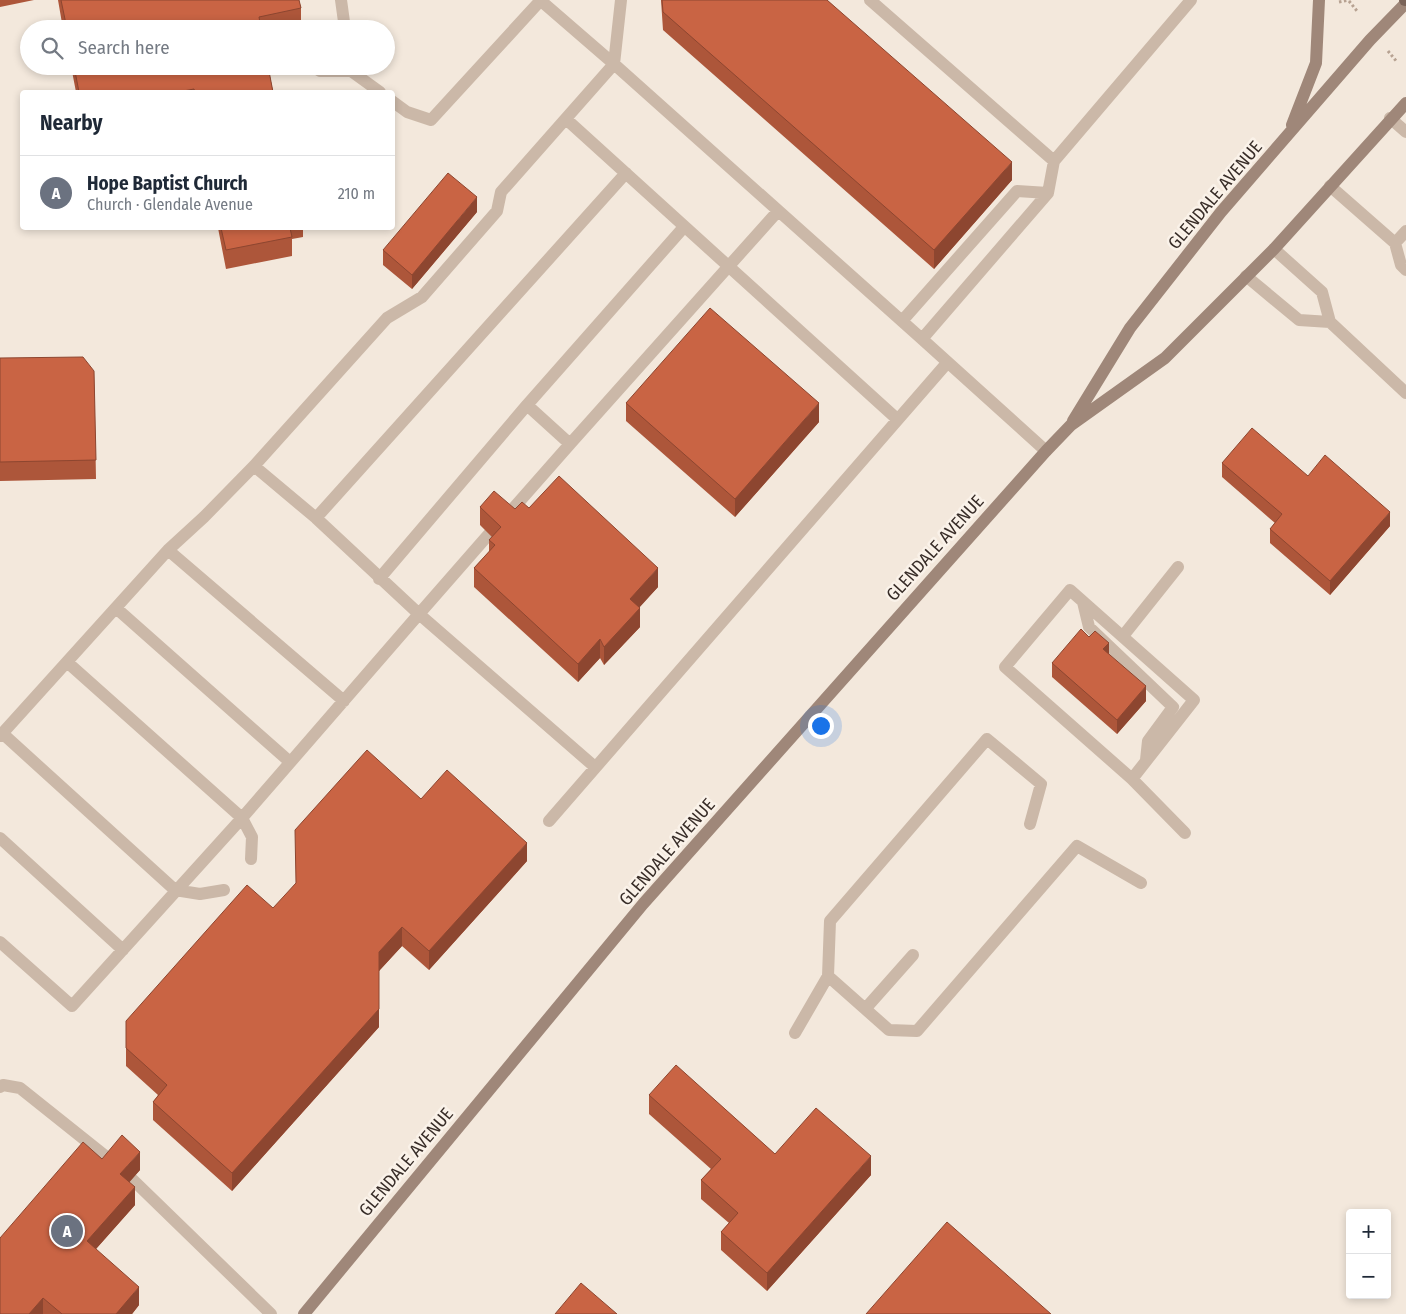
<!DOCTYPE html>
<meta charset="utf-8">
<style>
:root{--surface:#fff;--page:#f6f6f7;--text:#1f2937;--muted:#747a83;--line:#e0e1e3;--accent:#2563eb}
body{margin:0;font-family:"Fira Sans Condensed",sans-serif;background:var(--page);color:var(--text)}
.controls{position:absolute;right:15px;bottom:15px;display:grid;overflow:hidden;border-radius:5px;box-shadow:0 2px 8px #0003}
.controls button{width:45px;height:45px;display:grid;place-items:center;padding:0;border:0;border-bottom:1px solid var(--line);background:var(--surface);color:var(--text);font:25px sans-serif}
.you{position:absolute;left:820px;top:725px;width:18px;height:18px;margin:-12px;border:4px solid #fff;border-radius:50%;background:#1a73e8;box-shadow:0 0 0 8px #1a73e833}
.badge{display:grid;place-items:center;width:32px;height:32px;border-radius:50%;background:var(--accent);color:#fff;font-size:16px;font-weight:700}
.pin{position:absolute;translate:-50% -50%;border:2px solid #fff;box-shadow:0 1px 5px #0006}
.list{margin:0;padding:0;list-style:none}
h2{display:flex;justify-content:space-between;align-items:center;height:65px;margin:0;padding:0 20px;font-size:21px}
h2 small{font-size:16px;font-weight:400;color:var(--muted)}
.list li{display:grid;grid-template-columns:32px 1fr auto;gap:15px;align-items:center;box-sizing:border-box;height:75px;padding:0 20px;border-top:1px solid var(--line)}
.list b{display:block;font-size:19px;white-space:nowrap}
.list p{margin:0;font-size:16px;white-space:nowrap;color:var(--muted)}
.list em{font-size:16px;font-style:normal;color:var(--muted)}
.icon{flex:none;width:28px;height:28px;fill:none;stroke:currentColor;stroke-width:2;stroke-linecap:round;stroke-linejoin:round}
.map{position:relative;flex:none;width:1406px;height:1314px;overflow:hidden}
.search{position:absolute;background:var(--surface);box-shadow:0 2px 8px #0003;left:20px;top:20px;width:375px;height:55px;display:flex;align-items:center;gap:12px;box-sizing:border-box;padding:0 18px;border-radius:28px;color:var(--muted);font-size:19px}
.panel{position:absolute;background:var(--surface);box-shadow:0 2px 8px #0003;left:20px;top:90px;width:375px;height:140px;border-radius:5px}
.map>svg:first-child{display:block}
.lines{fill:none;stroke-linecap:round;stroke-linejoin:round}
.path{stroke:#b7a292;stroke-width:3;stroke-dasharray:2.5 2.5;stroke-linecap:butt}
.service{stroke:#cbb8a8;stroke-width:12}
.secondary{stroke:#9f8779;stroke-width:12}
.primary{stroke:#7a6459;stroke-width:12}
.wall{fill:#ad563a}
.shaded-wall{fill:#8d4630}
.building{fill:#c96444;stroke:#8d4630}
.labels{text-anchor:middle;dominant-baseline:central;stroke-width:5;stroke-linejoin:round;paint-order:stroke}
.street-label{font-size:18px;fill:#382d28;stroke:#faf2e9}
</style>
<div class="map">
<svg width="1406" height="1314" viewBox="0 0 1406 1314">
<rect width="100%" height="100%" fill="#f3e8dc"/>
<g class="lines">
<path class="path" d="M 1349,1 L 1357,11
M 1339,2 L 1349,0
M 1388,51 L 1397,62"/>
<path class="service" d="M 341,0 L 345,29
M 621,0 L 614,64 L 922,339
M 870,0 L 1054,161 L 1048,193 L 922,339 L 1046,451
M 312,66 L 320,71 L 351,71
M 350,66 L 351,71 L 380,92
M 392,101 L 407,112 L 431,120 L 541,0
M 1390,118 L 1406,132
M 566,119 L 897,419
M 1054,161 L 1191,0
M 1330,186 L 1395,243
M 1406,231 L 1395,243 L 1401,265 L 1406,270
M 1246,276 L 1299,320 L 1330,322 L 1322,292 L 1274,249
M 902,321 L 1017,191 L 1048,193
M 1330,322 L 1406,393
M 527,405 L 684,227
M 316,518 L 626,173
M 504,519 L 570,444
M 489,534 L 419,614 L 595,767
M 168,550 L 344,701
M 379,579 L 527,405 L 570,444 L 778,211
M 1083,602 L 1089,627 L 1173,707 L 1148,741 L 1146,760
M 116,608 L 290,762
M 1123,636 L 1178,567
M 67,662 L 242,818 L 252,837 L 251,859
M 2,733 L 175,890 L 200,894 L 224,890
M 0,736 L 168,550 L 204,517 L 254,466 L 387,318 L 422,297 L 497,211 L 501,192 L 614,64 L 540,0
M 1132,779 L 1194,700 L 1070,590 L 1005,667 L 1132,779 L 1185,833
M 549,821 L 947,363
M 0,838 L 123,950
M 0,942 L 72,1006 L 242,818 L 419,614 L 316,518 L 254,466
M 828,976 L 889,1030 L 917,1031 L 1077,846 L 1141,883
M 866,1008 L 913,955
M 795,1033 L 828,976 L 830,921 L 987,739 L 1041,784 L 1030,824
M 0,1087 L 3,1085 L 20,1088 L 114,1163
M 132,1179 L 271,1314"/>
<path class="secondary" d="M 1292,125 L 1316,63 L 1319,0
M 1073,421 L 1130,328 L 1221,212 L 1370,40 L 1406,3
M 304,1314 L 643,904 L 1046,451 L 1071,425 L 1165,358 L 1274,249 L 1406,103"/>
<path class="primary" d="M 1405,0 L 1406,0"/>
</g>
<path class="wall" d="M 0,0 L 34,0 L 0,7 Z
M 58,0 L 299,0 L 301,8 L 301,27 L 291,29 L 63,29 Z
M 661,0 L 827,0 L 1012,180 L 934,269 L 663,30 Z
M 71,66 L 268,66 L 273,92 L 76,92 Z
M 477,212 L 412,289 L 383,265 L 383,250 Z
M 218,228 L 303,228 L 303,237 L 292,239 L 292,256 L 226,269 Z
M 0,358 L 94,371 L 96,479 L 0,481 Z
M 626,403 L 819,422 L 735,517 L 626,421 Z
M 1222,463 L 1308,476 L 1390,526 L 1330,595 L 1270,543 L 1270,529 L 1275,523 L 1222,477 Z
M 480,507 L 515,509 L 529,508 L 658,587 L 639,607 L 640,627 L 604,665 L 600,658 L 578,682 L 474,587 L 474,568 L 489,552 L 489,540 L 492,537 L 480,525 Z
M 1109,654 L 1146,701 L 1117,734 L 1052,677 L 1052,663 Z
M 421,799 L 527,861 L 429,970 L 402,946 L 379,971 L 379,1027 L 232,1191 L 153,1120 L 153,1102 L 158,1095 L 126,1066 L 126,1021 L 273,908 Z
M 649,1095 L 775,1154 L 871,1175 L 767,1291 L 721,1250 L 721,1232 L 729,1223 L 701,1199 L 701,1180 L 711,1169 L 649,1114 Z
M 102,1159 L 140,1170 L 129,1182 L 135,1205 L 96,1249 L 139,1305 L 132,1314 L 0,1314 Z"/>
<path class="shaded-wall" d="M 1012,162 L 1012,180 L 934,269 L 934,250 Z
M 477,197 L 477,212 L 412,289 L 412,275 Z
M 819,403 L 819,422 L 735,517 L 735,499 Z
M 1390,512 L 1390,526 L 1330,595 L 1330,581 Z
M 658,568 L 658,587 L 630,618 L 630,599 Z
M 640,608 L 640,627 L 604,665 L 604,647 Z
M 600,639 L 600,658 L 578,682 L 578,664 Z
M 1109,643 L 1109,657 L 1103,649 Z
M 1146,686 L 1146,701 L 1117,734 L 1117,720 Z
M 527,843 L 527,861 L 429,970 L 429,951 Z
M 402,927 L 402,946 L 379,971 L 379,952 Z
M 379,1009 L 379,1027 L 232,1191 L 232,1173 Z
M 140,1152 L 140,1170 L 120,1193 L 120,1174 Z
M 871,1156 L 871,1175 L 767,1291 L 767,1273 Z
M 135,1187 L 135,1205 L 87,1259 L 87,1241 Z
M 139,1287 L 139,1305 L 132,1314 L 116,1314 Z
M 43,1298 L 43,1314 L 29,1314 Z"/>
<path class="building" d="M 61,0 L 299,0 L 301,8 L 259,17 L 261,29 L 67,29 Z
M 662,0 L 827,0 L 1012,162 L 934,250 L 663,12 Z
M 74,66 L 268,66 L 273,92 L 195,92 L 194,89 L 178,92 L 79,92 Z
M 448,173 L 477,197 L 412,275 L 383,250 Z
M 221,228 L 290,228 L 292,237 L 226,250 Z
M 710,308 L 819,403 L 735,499 L 626,403 Z
M 83,357 L 94,371 L 96,460 L 0,462 L 0,358 Z
M 1252,428 L 1308,476 L 1325,455 L 1390,512 L 1330,581 L 1270,529 L 1282,514 L 1222,463 Z
M 559,476 L 658,568 L 630,599 L 640,608 L 604,647 L 600,639 L 578,664 L 474,568 L 495,545 L 489,540 L 501,527 L 480,507 L 494,491 L 515,509 L 522,502 L 529,508 Z
M 1081,629 L 1089,637 L 1095,631 L 1109,643 L 1103,649 L 1146,686 L 1117,720 L 1052,663 Z
M 367,750 L 421,799 L 447,770 L 527,843 L 429,951 L 402,927 L 379,952 L 379,1009 L 232,1173 L 153,1102 L 167,1085 L 126,1048 L 126,1021 L 247,885 L 273,908 L 296,883 L 295,830 Z
M 676,1065 L 775,1154 L 816,1108 L 871,1156 L 767,1273 L 721,1232 L 738,1213 L 701,1180 L 721,1159 L 649,1095 Z
M 122,1135 L 140,1152 L 120,1174 L 135,1187 L 87,1241 L 139,1287 L 116,1314 L 62,1314 L 43,1298 L 29,1314 L 0,1314 L 0,1238 L 83,1142 L 102,1159 Z
M 947,1222 L 1051,1314 L 866,1314 Z
M 581,1283 L 617,1314 L 555,1314 Z"/>
<g class="labels">
<g class="street-label">
<text transform="translate(1215 195) rotate(-50)">GLENDALE AVENUE</text>
<text transform="translate(935 548) rotate(-48)">GLENDALE AVENUE</text>
<text transform="translate(667 852) rotate(-49)">GLENDALE AVENUE</text>
<text transform="translate(406 1162) rotate(-50)">GLENDALE AVENUE</text>
</g>
</g>
</svg>
<div class="controls">
<button>+</button>
<button>−</button>
</div>
<div class="you"></div>
<div class="pin badge" style="left:67px;top:1231px;background:#6b7280">A</div>
<div class="search"><svg class="icon" aria-label="search" viewBox="0 0 24 24"><circle cx="10" cy="10" r="6"/><path d="M15 15l6 6"/></svg>Search here</div>
<section class="panel">
<h2>Nearby<small></small></h2>
<ul class="list">
<li><span class="badge" style="background:#6b7280">A</span><div><b>Hope Baptist Church</b><p>Church · Glendale Avenue</p></div><em>210 m</em></li>
</ul>
</section>
</div>
